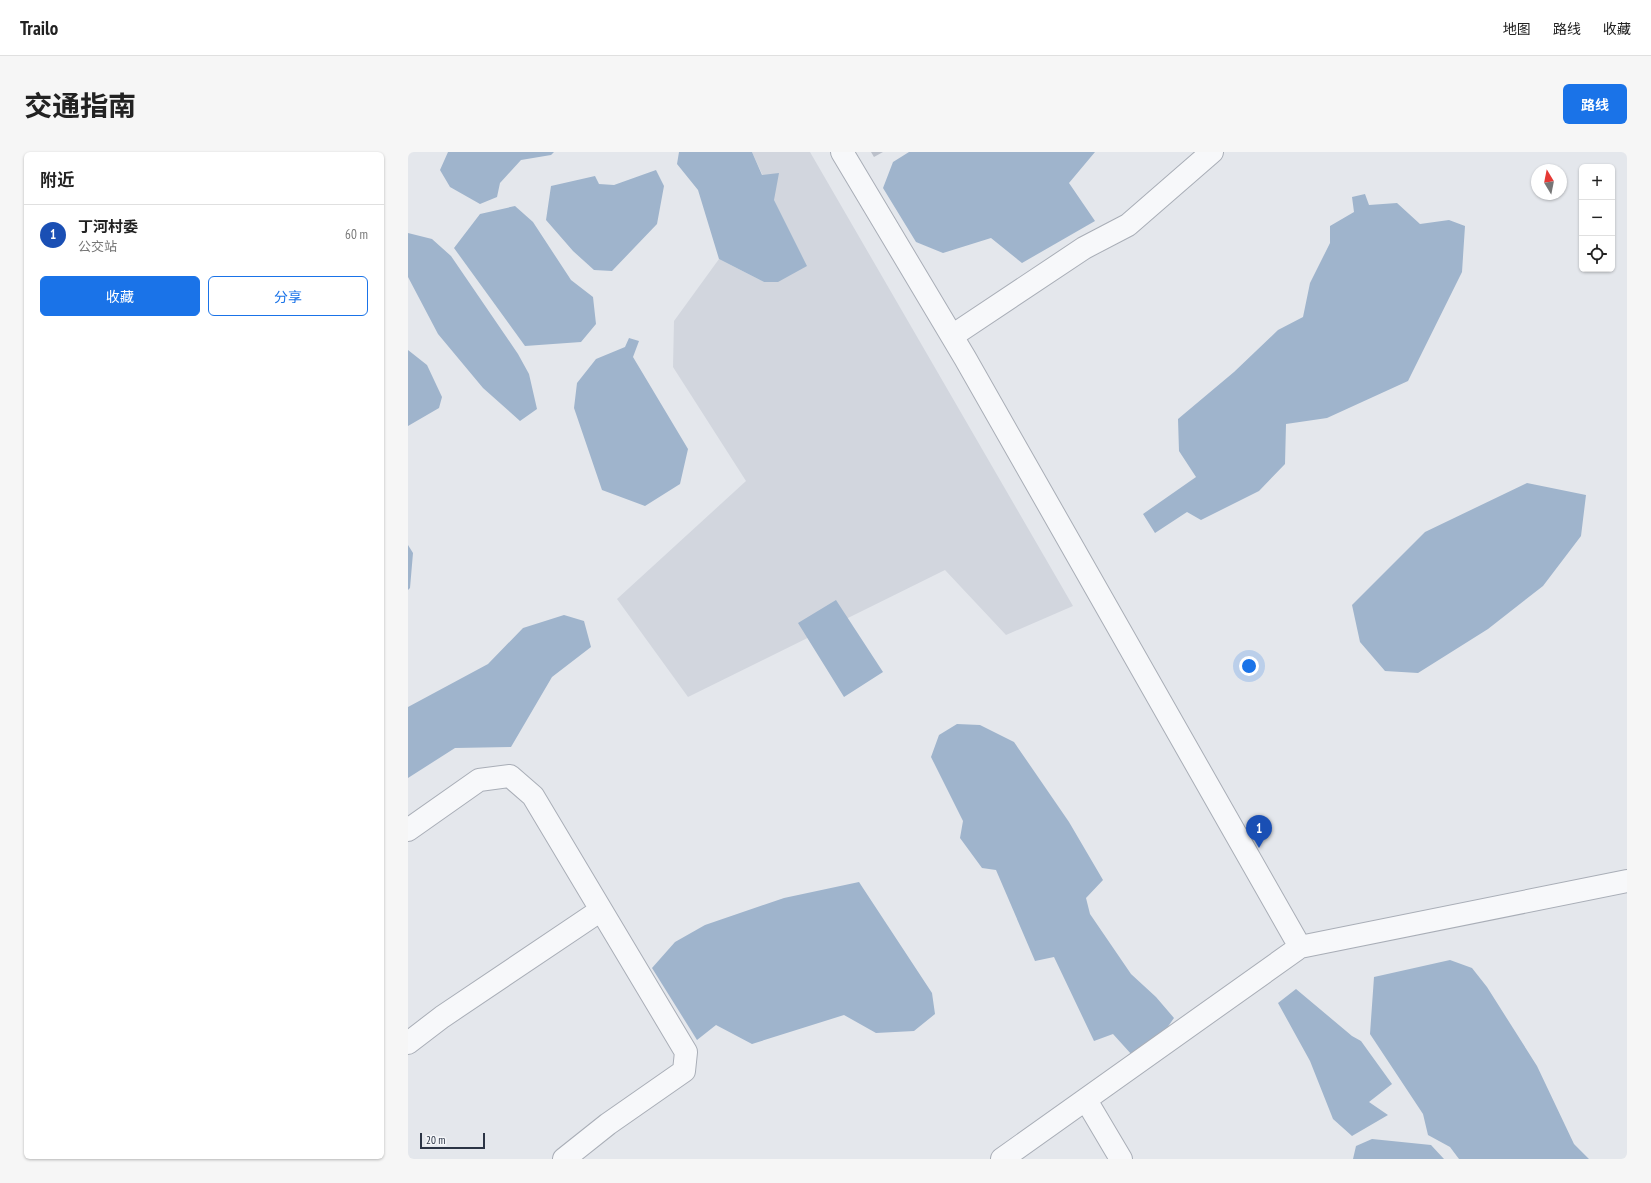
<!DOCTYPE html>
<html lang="zh">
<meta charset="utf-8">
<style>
:root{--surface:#fff;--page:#f6f6f6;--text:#222;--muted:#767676;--line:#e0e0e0;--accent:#1a73e8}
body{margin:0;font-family:"PT Sans Narrow","Noto Sans SC",sans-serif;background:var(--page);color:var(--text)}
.controls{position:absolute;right:12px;top:12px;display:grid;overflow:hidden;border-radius:6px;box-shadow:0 1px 3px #0004}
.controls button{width:36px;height:36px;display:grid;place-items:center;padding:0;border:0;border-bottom:1px solid var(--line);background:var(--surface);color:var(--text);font:20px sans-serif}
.compass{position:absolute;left:1123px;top:12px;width:36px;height:36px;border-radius:50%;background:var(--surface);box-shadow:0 1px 3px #0004;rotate:350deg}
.scale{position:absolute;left:12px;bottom:10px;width:65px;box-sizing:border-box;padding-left:4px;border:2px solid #2b3445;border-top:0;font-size:11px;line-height:14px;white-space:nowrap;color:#2b3445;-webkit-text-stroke:3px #f4f6f9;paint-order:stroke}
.you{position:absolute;left:841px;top:514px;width:14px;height:14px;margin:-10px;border:3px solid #fff;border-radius:50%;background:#1a73e8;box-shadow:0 0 0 6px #1a73e833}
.badge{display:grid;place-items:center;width:26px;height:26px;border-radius:50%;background:var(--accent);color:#fff;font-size:13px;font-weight:700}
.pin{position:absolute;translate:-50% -33px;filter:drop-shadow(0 1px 2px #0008)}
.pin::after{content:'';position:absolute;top:21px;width:14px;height:12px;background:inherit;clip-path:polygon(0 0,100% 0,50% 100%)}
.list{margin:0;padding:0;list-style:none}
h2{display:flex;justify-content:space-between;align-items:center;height:52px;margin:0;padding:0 16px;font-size:17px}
h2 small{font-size:13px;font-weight:400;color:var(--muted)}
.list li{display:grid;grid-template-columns:26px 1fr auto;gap:12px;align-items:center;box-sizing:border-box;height:60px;padding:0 16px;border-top:1px solid var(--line)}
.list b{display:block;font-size:15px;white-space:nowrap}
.list p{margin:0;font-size:13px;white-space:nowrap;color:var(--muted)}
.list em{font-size:13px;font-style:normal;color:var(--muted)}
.actions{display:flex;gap:8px;padding:12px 16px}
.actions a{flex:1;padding:9px 0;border:1px solid var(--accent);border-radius:6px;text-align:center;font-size:14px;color:var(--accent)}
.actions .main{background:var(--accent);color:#fff}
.icon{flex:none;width:22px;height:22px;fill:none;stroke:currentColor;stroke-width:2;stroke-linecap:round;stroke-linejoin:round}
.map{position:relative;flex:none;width:1219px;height:1007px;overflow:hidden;border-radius:6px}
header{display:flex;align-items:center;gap:24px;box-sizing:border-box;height:56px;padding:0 20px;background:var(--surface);border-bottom:1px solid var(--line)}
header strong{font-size:19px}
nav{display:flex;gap:22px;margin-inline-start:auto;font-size:14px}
.intro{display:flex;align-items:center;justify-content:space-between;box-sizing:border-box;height:96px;padding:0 24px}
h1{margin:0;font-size:28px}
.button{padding:10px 18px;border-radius:6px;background:var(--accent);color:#fff;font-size:14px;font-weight:700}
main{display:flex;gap:24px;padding:0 24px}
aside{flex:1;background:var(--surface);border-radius:6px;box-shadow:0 1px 3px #0004}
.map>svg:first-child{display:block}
.built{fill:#d2d6de}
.water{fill:#9fb4cc}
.building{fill:#bbc0ca}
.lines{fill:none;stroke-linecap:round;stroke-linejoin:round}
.minor-casing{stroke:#a9aeb7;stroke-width:24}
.minor{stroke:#f7f8fa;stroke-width:22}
</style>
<header>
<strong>Trailo</strong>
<nav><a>地图</a><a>路线</a><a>收藏</a></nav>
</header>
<div class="intro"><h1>交通指南</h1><a class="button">路线</a></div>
<main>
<aside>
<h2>附近<small></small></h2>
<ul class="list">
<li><span class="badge" style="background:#1a4fb4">1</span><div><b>丁河村委</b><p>公交站</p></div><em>60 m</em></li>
</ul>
<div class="actions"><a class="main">收藏</a><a>分享</a></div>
</aside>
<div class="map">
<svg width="1219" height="1007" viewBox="0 0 1219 1007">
<rect width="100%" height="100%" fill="#e4e7ec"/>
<path class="built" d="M 344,0 L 402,0 L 665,454 L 598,483 L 537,418 L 280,545 L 209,447 L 338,329 L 265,215 L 266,169 L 311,107 L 356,130 L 366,48 Z"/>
<path class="water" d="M 40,0 L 146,0 L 143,3 L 113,8 L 92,31 L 89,45 L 72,52 L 42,35 L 32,18 Z
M 271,0 L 344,0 L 354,23 L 371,21 L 366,48 L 399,114 L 370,130 L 356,130 L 311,107 L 290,38 L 269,12 Z
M 501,0 L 687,0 L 661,31 L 687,69 L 614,111 L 583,86 L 535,101 L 508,90 L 475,36 L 485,10 Z
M 248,18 L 256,34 L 249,72 L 204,119 L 186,118 L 165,99 L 138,68 L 143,34 L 187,24 L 191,32 L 206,33 Z
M 957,42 L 961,53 L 989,51 L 1012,72 L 1041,68 L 1057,74 L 1054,120 L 1000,229 L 919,266 L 878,272 L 877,312 L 851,339 L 793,368 L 779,360 L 747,381 L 735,362 L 788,325 L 771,299 L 770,267 L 826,220 L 870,178 L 895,165 L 902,131 L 922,91 L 922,74 L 946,60 L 944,45 Z
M 107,54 L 125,70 L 163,128 L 185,145 L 188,172 L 173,190 L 117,194 L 46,96 L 72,62 Z
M 0,81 L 24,87 L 43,104 L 110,202 L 121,222 L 129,257 L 112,269 L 75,236 L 30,182 L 0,125 Z
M 221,186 L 231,189 L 225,205 L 280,297 L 272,332 L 237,354 L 194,338 L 166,256 L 169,231 L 188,207 L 217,195 Z
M 0,198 L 19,213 L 34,245 L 31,256 L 0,274 Z
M 1119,331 L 1178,343 L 1173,384 L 1135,434 L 1080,477 L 1010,521 L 977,519 L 952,490 L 944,453 L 1017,380 Z
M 0,393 L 5,401 L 2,436 L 0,438 Z
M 428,448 L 475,520 L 436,545 L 390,471 Z
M 156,463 L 176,469 L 183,495 L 144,525 L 103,595 L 47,596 L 0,626 L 0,555 L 80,512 L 115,476 Z
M 549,572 L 572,573 L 606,590 L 661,670 L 695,728 L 678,746 L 682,762 L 723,822 L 748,845 L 766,866 L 754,883 L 724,903 L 705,882 L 686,889 L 646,805 L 627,809 L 588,718 L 574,716 L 552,686 L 555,669 L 523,605 L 531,583 Z
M 451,730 L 524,841 L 527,862 L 506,879 L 468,881 L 436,863 L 344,892 L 308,873 L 289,888 L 244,816 L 267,790 L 297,773 L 376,746 Z
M 1042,808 L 1064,816 L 1079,835 L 1129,914 L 1166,992 L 1181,1007 L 1051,1007 L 1042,995 L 1020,983 L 1015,962 L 962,882 L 966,825 Z
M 888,837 L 944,884 L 953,889 L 984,932 L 961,950 L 980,963 L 944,984 L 925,967 L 902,909 L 870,851 Z
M 964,987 L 1023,993 L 1036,1007 L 945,1007 L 948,994 Z"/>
<path class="building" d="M 463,0 L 475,0 L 466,5 Z"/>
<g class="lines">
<defs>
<path id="minor" d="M 434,0 L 557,206 L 892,795
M 544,184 L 676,96 L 720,73 L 804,0
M 0,678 L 71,628 L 102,624 L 125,644 L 278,900 L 276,919 L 200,972 L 156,1007
M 0,891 L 34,865 L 193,758
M 678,948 L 713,1007
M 594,1007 L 892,795 L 1219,729"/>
</defs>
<use href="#minor" class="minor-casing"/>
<use href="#minor" class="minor"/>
</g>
</svg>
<div class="controls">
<button>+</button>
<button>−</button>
<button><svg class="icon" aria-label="locate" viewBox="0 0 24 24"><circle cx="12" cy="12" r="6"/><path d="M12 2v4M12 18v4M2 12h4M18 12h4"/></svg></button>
</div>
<svg class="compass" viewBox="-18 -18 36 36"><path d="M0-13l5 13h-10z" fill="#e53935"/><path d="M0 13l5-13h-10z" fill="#767676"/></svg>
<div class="scale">20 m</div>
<div class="you"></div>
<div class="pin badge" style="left:851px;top:696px;background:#1a4fb4">1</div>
</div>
</main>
